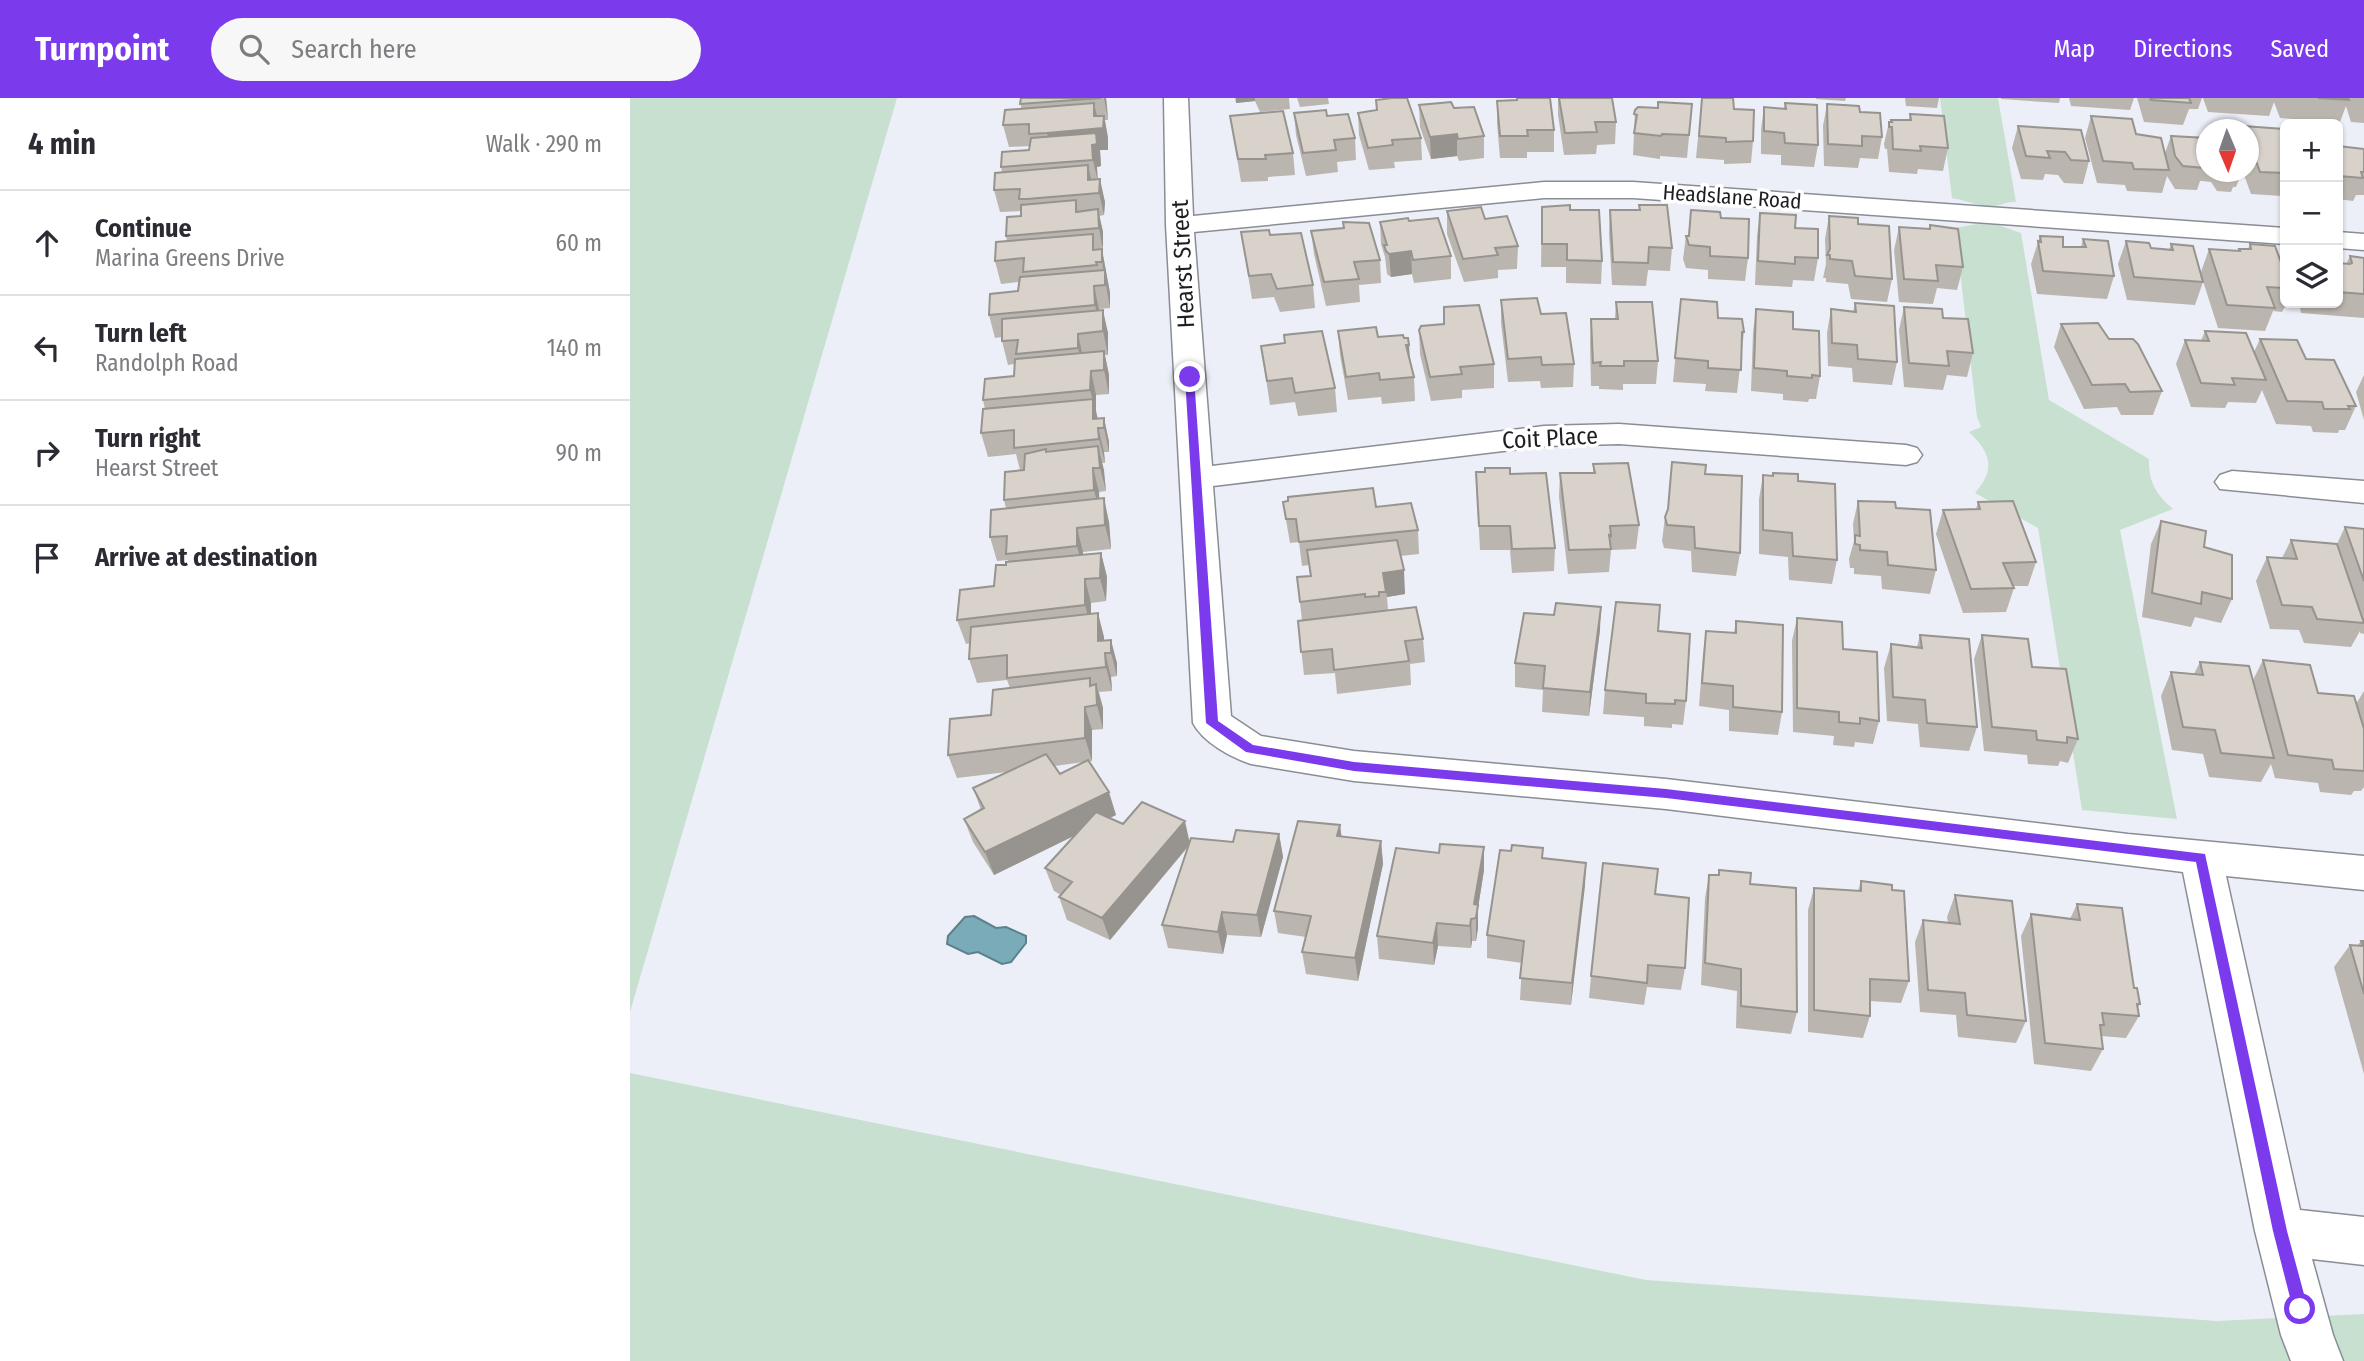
<!DOCTYPE html>
<meta charset="utf-8">
<style>
:root{--surface:#fff;--page:#f7f7f7;--text:#2b2b33;--muted:#7c7c81;--line:#e1e1e2;--accent:#7c3aed}
body{margin:0;font-family:"Fira Sans Condensed",sans-serif;background:var(--page);color:var(--text)}
.controls{position:absolute;right:21px;top:21px;display:grid;overflow:hidden;border-radius:10px;box-shadow:0 2px 5px #0004}
.controls button{width:63px;height:63px;display:grid;place-items:center;padding:0;border:0;border-bottom:2px solid var(--line);background:var(--surface);color:var(--text);font:35px sans-serif}
.compass{position:absolute;left:1566px;top:21px;width:63px;height:63px;border-radius:50%;background:var(--surface);box-shadow:0 2px 5px #0004;rotate:178deg}
.stop{position:absolute;width:21px;height:21px;margin:-16px;border:5px solid #7c3aed;border-radius:50%;background:#fff}
.stop.end{background:#7c3aed;border-color:#fff;box-shadow:0 2px 7px #0008}
.list{margin:0;padding:0;list-style:none}
h2{display:flex;justify-content:space-between;align-items:center;height:91px;margin:0;padding:0 28px;font-size:30px}
h2 small{font-size:23px;font-weight:400;color:var(--muted)}
.list li{display:grid;grid-template-columns:46px 1fr auto;gap:21px;align-items:center;box-sizing:border-box;height:105px;padding:0 28px;border-top:2px solid var(--line)}
.list b{display:block;font-size:26px;white-space:nowrap}
.list p{margin:0;font-size:23px;white-space:nowrap;color:var(--muted)}
.list em{font-size:23px;font-style:normal;color:var(--muted)}
.icon{flex:none;width:38px;height:38px;fill:none;stroke:currentColor;stroke-width:2;stroke-linecap:round;stroke-linejoin:round}
.map{position:relative;flex:none;width:1734px;height:1263px;overflow:hidden}
header{display:flex;align-items:center;gap:42px;box-sizing:border-box;height:98px;padding:0 35px;background:var(--accent);color:#fff}
header strong{font-size:33px}
nav{display:flex;gap:38px;margin-inline-start:auto;font-size:24px}
.search{width:490px;height:63px;background:var(--page);display:flex;align-items:center;gap:18px;box-sizing:border-box;padding:0 24px;border-radius:38px;color:var(--muted);font-size:26px}
main{display:flex}
aside{flex:1;background:var(--surface)}
.map>svg:first-child{display:block}
.green{fill:#c7e0d0}
.water{fill:#79abb9;stroke:#5d818b;stroke-width:2}
.lines{fill:none;stroke-linecap:round;stroke-linejoin:round}
.minor-casing{stroke:#898d94;stroke-width:3}
.minor{fill:#fff;fill-rule:evenodd}
.wall{fill:#bab5af;fill-rule:evenodd}
.shaded-wall{fill:#97938e}
.building{fill:#d8d2cb;stroke:#97938e;stroke-width:2}
.route{fill:#7c3aed}
.labels{text-anchor:middle;dominant-baseline:central;stroke-width:7;stroke-linejoin:round;paint-order:stroke}
.far-street-label{font-size:21px;fill:#1d1e21;stroke:#fff}
.street-label{font-size:24px;fill:#1d1e21;stroke:#fff}
</style>
<header>
<strong>Turnpoint</strong>
<div class="search"><svg class="icon" aria-label="search" viewBox="0 0 24 24"><circle cx="10" cy="10" r="6"/><path d="M15 15l6 6"/></svg>Search here</div>
<nav><a>Map</a><a>Directions</a><a>Saved</a></nav>
</header>
<main>
<aside>
<h2>4 min<small>Walk · 290 m</small></h2>
<ul class="list">
<li><svg class="icon" aria-label="ahead" viewBox="0 0 24 24"><path d="M12 20V5M6 11l6-6 6 6"/></svg><div><b>Continue</b><p>Marina Greens Drive</p></div><em>60 m</em></li>
<li><svg class="icon" aria-label="left" viewBox="0 0 24 24"><path d="M17 20v-9H6M10 6l-5 5 5 5"/></svg><div><b>Turn left</b><p>Randolph Road</p></div><em>140 m</em></li>
<li><svg class="icon" aria-label="right" viewBox="0 0 24 24"><path d="M7 20v-9h11M14 6l5 5-5 5"/></svg><div><b>Turn right</b><p>Hearst Street</p></div><em>90 m</em></li>
<li><svg class="icon" aria-label="arrive" viewBox="0 0 24 24"><path d="M6 21V4h12l-3 4 3 4H6"/></svg><div><b>Arrive at destination</b></div></li>
</ul>
</aside>
<div class="map">
<svg width="1734" height="1263" viewBox="0 0 1734 1263">
<rect width="100%" height="100%" fill="#eceff7"/>
<path class="green" d="M 0,0 L 267,0 L 0,914 Z
M 1310,0 L 1368,0 L 1386,104 C 1378,103 1372,108 1363,108 C 1348,109 1336,102 1322,100 Z
M 1347,126 L 1368,127 L 1391,135 L 1419,302 L 1519,361 C 1518,383 1526,397 1543,411 L 1490,432 L 1547,721 L 1452,712 L 1408,430 L 1345,395 C 1366,371 1361,355 1339,334 L 1351,329 L 1347,319 L 1325,130 Z
M 0,975 L 1016,1182 L 1587,1223 L 1734,1216 L 1734,1263 L 0,1263 Z"/>
<path class="water" d="M 344,818 L 366,830 L 376,829 L 396,838 L 396,845 L 381,864 L 372,866 L 348,854 L 338,856 L 317,846 L 318,838 L 335,819 Z"/>
<g class="lines">
<defs>
<path id="minor" d="M 534,0 L 558,0 L 563,118 L 914,84 L 1003,84 L 1655,130 L 1655,146 L 1003,100 L 914,100 L 564,134 L 582,368 L 914,328 L 989,326 L 1276,347 L 1287,350 L 1292,357 L 1287,364 L 1276,367 L 989,346 L 914,348 L 583,388 L 601,618 L 631,638 L 724,653 L 1036,681 L 1498,736 L 1734,758 L 1734,792 L 1596,778 L 1670,1112 L 1734,1119 L 1734,1167 L 1682,1161 L 1703,1237 L 1713,1263 L 1661,1263 L 1651,1237 L 1625,1133 L 1553,774 L 1036,711 L 724,683 L 621,666 C 600,659 573,644 563,625 L 536,127 Z
M 1708,134 L 1734,136 L 1734,152 L 1708,150 Z
M 1602,373 L 1734,383 L 1734,405 L 1590,391 L 1585,384 L 1590,377 Z"/>
</defs>
<use href="#minor" class="minor-casing"/>
<use href="#minor" class="minor"/>
</g>
<path class="wall" d="M 391,0 L 476,0 L 477,7 L 478,22 L 475,22 L 478,40 L 478,52 L 470,52 L 471,68 L 467,69 L 467,81 L 475,104 L 474,117 L 469,118 L 473,134 L 472,153 L 480,195 L 480,210 L 469,211 L 478,235 L 478,257 L 475,257 L 479,277 L 479,296 L 466,297 L 466,313 L 468,321 L 474,320 L 479,344 L 479,354 L 474,354 L 475,365 L 472,365 L 476,393 L 469,394 L 469,400 L 479,424 L 481,451 L 453,454 L 453,457 L 471,455 L 477,479 L 476,503 L 461,505 L 461,516 L 474,539 L 474,542 L 487,565 L 487,578 L 481,579 L 482,593 L 469,594 L 473,610 L 473,631 L 462,632 L 462,663 L 459,664 L 486,717 L 480,720 L 493,726 L 559,743 L 603,744 L 649,736 L 653,759 L 631,839 L 597,837 L 593,856 L 538,850 L 532,827 L 557,750 L 480,842 L 437,822 L 429,799 L 431,797 L 424,793 L 415,770 L 446,737 L 364,777 L 343,744 L 334,721 L 351,712 L 343,690 L 377,674 L 327,680 L 318,657 L 361,617 L 380,590 L 377,582 L 347,585 L 339,561 L 340,545 L 336,546 L 327,522 L 364,488 L 378,464 L 378,462 L 367,463 L 360,439 L 376,410 L 374,402 L 390,372 L 386,356 L 358,359 L 351,335 L 355,311 L 353,302 L 384,278 L 384,266 L 378,267 L 372,243 L 372,239 L 365,240 L 359,217 L 388,193 L 389,184 L 371,186 L 365,163 L 377,143 L 376,138 L 391,118 L 391,113 L 370,114 L 364,92 L 372,74 L 371,69 L 399,52 L 400,48 L 379,49 L 373,27 L 391,11 ZM 454,664 L 430,676 L 425,668 Z
M 605,0 L 659,0 L 660,11 L 630,14 L 625,3 L 606,5 Z
M 667,0 L 698,0 L 699,6 L 670,9 Z
M 928,0 L 961,0 L 986,24 L 985,46 L 967,47 L 966,56 L 934,57 L 928,17 Z
M 1072,0 L 1104,11 L 1123,43 L 1121,65 L 1094,66 L 1094,62 L 1066,60 Z
M 1186,0 L 1216,0 L 1215,3 L 1186,1 Z
M 1275,0 L 1309,0 L 1307,10 L 1276,8 Z
M 1371,0 L 1430,0 L 1429,5 L 1371,1 Z
M 1439,0 L 1504,0 L 1500,12 L 1441,8 Z
M 1507,0 L 1572,0 L 1568,11 L 1559,11 L 1553,27 L 1514,24 Z
M 1573,0 L 1734,0 L 1734,25 L 1721,24 L 1716,8 L 1710,24 L 1650,20 L 1644,4 L 1639,18 L 1578,14 Z
M 746,2 L 791,40 L 792,62 L 764,64 L 765,70 L 739,72 L 729,37 L 728,15 L 746,13 Z
M 887,2 L 924,32 L 924,54 L 897,54 L 897,60 L 870,60 L 867,25 L 867,3 Z
M 1155,5 L 1188,47 L 1184,69 L 1151,67 L 1151,57 L 1131,56 L 1131,31 L 1134,9 L 1154,11 Z
M 1062,6 L 1057,60 L 1030,58 L 1030,61 L 1003,57 L 1005,12 L 1028,10 Z
M 1197,6 L 1230,14 L 1252,39 L 1248,61 L 1230,60 L 1228,70 L 1194,68 L 1193,28 Z
M 789,7 L 824,10 L 854,38 L 854,60 L 829,63 L 827,58 L 801,61 L 790,29 Z
M 664,15 L 697,18 L 725,40 L 726,62 L 707,64 L 708,74 L 676,78 L 666,37 Z
M 1280,16 L 1318,50 L 1313,73 L 1288,71 L 1287,76 L 1259,74 L 1257,51 L 1255,51 L 1254,46 L 1259,24 L 1261,24 L 1261,22 L 1279,22 Z
M 600,18 L 663,55 L 665,77 L 638,79 L 638,83 L 611,84 Z
M 1461,18 L 1506,36 L 1535,55 L 1541,38 L 1577,40 L 1577,74 L 1612,74 L 1606,89 L 1603,89 L 1601,94 L 1587,93 L 1581,84 L 1572,83 L 1570,83 L 1567,92 L 1545,91 L 1537,78 L 1532,95 L 1497,93 L 1495,87 L 1467,85 L 1455,40 Z
M 1388,28 L 1459,63 L 1453,86 L 1434,85 L 1428,77 L 1415,76 L 1413,82 L 1391,81 L 1382,50 Z
M 1613,28 L 1655,34 L 1655,104 L 1654,104 L 1652,98 L 1621,96 L 1613,74 L 1619,74 L 1619,32 L 1612,32 Z
M 1708,48 L 1734,51 L 1734,97 L 1726,97 L 1723,103 L 1708,101 Z
M 1009,107 L 1042,150 L 1040,173 L 1018,172 L 1016,188 L 982,187 L 979,135 L 980,112 L 1009,112 Z
M 912,109 L 940,112 L 972,163 L 971,186 L 936,185 L 936,169 L 911,169 Z
M 1061,112 L 1091,120 L 1118,160 L 1115,183 L 1078,181 L 1078,172 L 1056,170 L 1053,161 L 1056,138 L 1058,138 Z
M 817,113 L 855,121 L 888,148 L 887,171 L 868,172 L 868,180 L 834,184 L 817,136 Z
M 1130,115 L 1165,130 L 1188,160 L 1184,183 L 1163,182 L 1162,189 L 1125,187 L 1127,138 Z
M 1199,118 L 1228,126 L 1262,181 L 1257,204 L 1221,201 L 1218,186 L 1196,184 L 1196,180 L 1193,180 L 1196,166 L 1195,141 Z
M 779,123 L 821,158 L 821,181 L 784,185 L 782,176 L 761,179 L 757,176 L 755,159 L 751,146 L 750,124 Z
M 1300,127 L 1333,169 L 1327,192 L 1307,190 L 1303,206 L 1269,204 L 1264,152 L 1269,129 L 1299,131 Z
M 681,133 L 750,162 L 751,185 L 729,187 L 730,204 L 696,208 L 684,156 Z
M 611,134 L 640,137 L 683,187 L 685,210 L 650,214 L 644,199 L 622,201 Z
M 1410,138 L 1433,149 L 1451,149 L 1453,141 L 1484,178 L 1477,201 L 1407,196 L 1401,166 Z
M 1496,143 L 1521,150 L 1539,152 L 1541,146 L 1571,174 L 1579,151 L 1608,153 L 1609,151 L 1618,151 L 1620,146 L 1655,175 L 1655,205 L 1657,205 L 1652,214 L 1643,213 L 1635,233 L 1588,230 L 1572,180 L 1573,184 L 1565,207 L 1497,202 L 1488,166 Z
M 1720,158 L 1734,160 L 1734,220 L 1671,215 L 1669,205 L 1708,205 L 1708,165 L 1716,166 Z
M 1051,201 L 1114,234 L 1107,295 L 1075,293 L 1076,286 L 1043,284 Z
M 871,202 L 911,216 L 944,266 L 943,289 L 911,290 L 910,283 L 878,284 L 871,225 Z
M 986,204 L 1028,263 L 1026,286 L 993,286 L 993,292 L 969,291 L 969,288 L 961,288 L 960,245 L 961,221 L 985,221 Z
M 1225,205 L 1267,264 L 1262,287 L 1223,284 L 1222,270 L 1198,268 L 1197,235 L 1201,211 L 1223,214 Z
M 1274,209 L 1313,220 L 1343,255 L 1337,279 L 1317,277 L 1313,292 L 1274,289 L 1269,232 Z
M 1126,211 L 1163,231 L 1190,278 L 1186,301 L 1179,301 L 1178,304 L 1153,302 L 1153,296 L 1121,293 L 1123,234 Z
M 1431,226 L 1479,241 L 1532,293 L 1523,317 L 1491,317 L 1487,309 L 1454,311 L 1424,249 Z
M 789,232 L 864,266 L 864,290 L 832,292 L 832,300 L 801,303 L 790,256 Z
M 708,233 L 748,239 L 774,240 L 779,247 L 780,264 L 784,279 L 785,303 L 752,306 L 751,299 L 718,302 L 710,257 Z
M 1575,233 L 1624,254 L 1630,241 L 1676,261 L 1726,308 L 1715,332 L 1709,332 L 1708,335 L 1683,334 L 1681,328 L 1646,326 L 1632,292 L 1626,305 L 1598,304 L 1595,310 L 1561,309 L 1546,266 L 1555,242 L 1571,243 Z
M 654,237 L 705,290 L 707,314 L 668,318 L 665,304 L 640,307 L 631,248 L 655,245 Z
M 1734,277 L 1734,322 L 1726,294 Z
M 1042,364 L 1075,376 L 1110,455 L 1106,478 L 1062,474 L 1061,453 L 1034,450 L 1032,443 L 1035,419 L 1038,413 Z
M 963,366 L 1009,427 L 1006,451 L 981,452 L 979,474 L 938,476 L 929,399 L 930,375 L 963,375 Z
M 846,374 L 880,376 L 925,450 L 924,473 L 882,475 L 880,452 L 850,452 Z
M 1133,377 L 1168,383 L 1207,462 L 1202,486 L 1159,482 L 1158,459 L 1129,456 L 1129,401 Z
M 1228,403 L 1266,410 L 1306,472 L 1300,496 L 1252,491 L 1251,478 L 1224,476 L 1224,470 L 1220,470 L 1219,461 L 1224,443 L 1223,426 Z
M 653,404 L 746,409 L 788,432 L 789,456 L 770,458 L 775,496 L 757,499 L 758,512 L 793,541 L 795,564 L 780,566 L 781,587 L 707,596 L 705,575 L 674,577 L 668,523 L 672,522 L 667,479 L 680,478 L 679,467 L 672,468 L 669,444 L 660,445 Z
M 1348,404 L 1406,464 L 1398,488 L 1383,488 L 1384,490 L 1376,514 L 1333,515 L 1306,436 L 1313,412 L 1346,411 Z
M 1531,423 L 1574,449 L 1602,501 L 1591,525 L 1565,519 L 1561,529 L 1512,519 L 1521,446 Z
M 1715,429 L 1734,431 L 1734,536 L 1730,535 L 1730,533 L 1721,549 L 1674,545 L 1669,532 L 1640,531 L 1626,483 L 1637,459 L 1652,460 L 1661,442 L 1707,446 Z
M 1167,520 L 1213,551 L 1249,623 L 1243,646 L 1225,644 L 1224,649 L 1203,647 L 1204,638 L 1163,634 L 1162,543 Z
M 1106,523 L 1152,614 L 1148,637 L 1099,633 L 1099,612 L 1069,608 L 1073,556 L 1076,533 L 1104,535 Z
M 970,532 L 959,618 L 912,614 L 913,592 L 885,589 L 885,565 Z
M 1028,533 L 1056,603 L 1053,627 L 1042,626 L 1042,630 L 1014,628 L 1014,619 L 973,616 L 975,592 Z
M 1290,537 L 1347,629 L 1339,653 L 1290,649 L 1288,626 L 1257,623 L 1254,570 L 1261,546 L 1287,549 Z
M 1352,537 L 1402,569 L 1448,641 L 1438,665 L 1430,663 L 1428,668 L 1398,666 L 1397,657 L 1354,653 L 1344,561 Z
M 1633,562 L 1688,595 L 1726,606 L 1734,593 L 1734,689 L 1731,693 L 1724,693 L 1721,697 L 1690,694 L 1688,685 L 1645,680 L 1641,666 L 1631,684 L 1579,679 L 1573,656 L 1542,652 L 1531,598 L 1541,574 L 1564,576 L 1570,564 L 1623,582 Z
M 710,727 L 711,739 L 751,743 L 753,766 L 728,883 L 676,876 L 672,854 L 676,839 L 648,835 L 644,813 Z
M 912,760 L 956,765 L 941,907 L 890,902 L 892,865 L 857,860 L 857,837 Z
M 854,772 L 848,810 L 848,830 L 846,843 L 842,843 L 841,850 L 808,848 L 804,867 L 749,861 L 747,838 Z
M 1079,777 L 1120,786 L 1167,914 L 1161,936 L 1106,930 L 1107,893 L 1071,887 L 1075,800 Z
M 1231,783 L 1279,883 L 1271,905 L 1240,903 L 1240,918 L 1233,940 L 1178,934 L 1178,812 L 1184,790 L 1228,793 Z
M 1025,796 L 1055,870 L 1051,892 L 1017,889 L 1014,907 L 959,900 L 961,878 Z
M 1325,797 L 1396,923 L 1386,945 L 1328,939 L 1326,917 L 1290,914 L 1285,844 L 1293,822 L 1318,825 L 1317,819 Z
M 1447,806 L 1504,890 L 1510,906 L 1507,911 L 1509,918 L 1496,940 L 1471,938 L 1473,951 L 1461,973 L 1404,966 L 1391,838 L 1401,816 L 1440,821 Z
M 1731,843 L 1734,843 L 1734,976 L 1704,869 L 1720,847 L 1728,847 Z"/>
<path class="shaded-wall" d="M 474,0 L 476,0 L 478,22 Z
M 606,0 L 625,0 L 625,3 L 606,5 Z
M 464,5 L 469,27 L 474,18 L 478,40 L 478,52 L 470,52 L 471,68 L 467,69 L 468,84 L 463,62 L 422,57 L 417,35 L 464,18 Z
M 827,36 L 827,58 L 801,61 L 800,39 Z
M 458,67 L 463,90 L 458,82 Z
M 470,81 L 475,104 L 474,117 L 469,95 Z
M 468,111 L 473,134 L 473,153 L 469,130 Z
M 472,151 L 480,195 L 480,210 L 472,164 Z
M 781,153 L 782,176 L 761,179 L 759,156 Z
M 464,188 L 469,211 L 470,230 L 465,207 Z
M 473,212 L 478,235 L 478,257 L 473,233 Z
M 448,236 L 453,259 L 453,273 L 448,250 Z
M 776,247 L 779,247 L 780,270 Z
M 474,253 L 479,277 L 479,296 L 474,272 Z
M 461,273 L 466,297 L 466,313 L 468,324 L 463,321 L 463,303 L 460,292 Z
M 474,320 L 479,344 L 479,354 L 474,330 Z
M 468,330 L 474,354 L 475,365 L 469,341 Z
M 468,348 L 474,372 L 476,393 L 470,370 Z
M 463,370 L 469,394 L 470,416 L 464,392 Z
M 474,400 L 479,424 L 481,451 L 475,427 Z
M 447,430 L 453,454 L 453,472 L 447,448 Z
M 471,455 L 477,479 L 476,503 L 470,480 Z
M 774,472 L 775,496 L 757,499 L 753,475 Z
M 455,481 L 461,505 L 461,531 L 455,507 Z
M 971,509 L 970,532 L 959,618 L 960,594 Z
M 468,515 L 474,539 L 474,567 L 468,543 Z
M 481,542 L 487,565 L 487,578 L 481,555 Z
M 475,555 L 481,579 L 482,593 L 476,569 Z
M 466,586 L 473,610 L 473,631 L 467,607 Z
M 455,609 L 462,632 L 462,663 L 455,640 Z
M 479,694 L 486,717 L 364,777 L 355,754 Z
M 555,723 L 560,746 L 480,842 L 472,820 Z
M 710,727 L 713,750 L 707,738 Z
M 649,736 L 653,759 L 631,839 L 627,817 Z
M 751,743 L 753,766 L 728,883 L 725,860 Z
M 854,749 L 854,772 L 848,810 L 848,830 L 846,843 L 846,820 L 844,806 Z
M 956,765 L 955,788 L 941,907 L 942,885 Z
M 592,814 L 597,837 L 593,856 L 588,834 Z
M 841,821 L 842,843 L 841,850 L 840,828 Z
M 807,825 L 808,848 L 804,867 L 803,845 Z"/>
<path class="building" d="M 391,0 L 471,0 L 390,6 Z
M 762,0 L 777,0 L 791,40 L 762,42 L 763,47 L 738,50 L 728,15 L 747,12 L 746,2 Z
M 887,0 L 920,0 L 924,32 L 897,32 L 898,38 L 870,38 L 867,3 L 887,2 Z
M 929,0 L 982,0 L 986,24 L 965,24 L 967,34 L 935,35 Z
M 1072,0 L 1103,0 L 1104,11 L 1124,12 L 1123,43 L 1096,44 L 1096,40 L 1069,38 Z
M 1520,0 L 1559,0 L 1561,5 L 1521,2 Z
M 1688,0 L 1718,0 L 1719,2 Z
M 821,4 L 824,10 L 844,9 L 854,38 L 828,41 L 827,36 L 800,39 L 789,7 Z
M 1028,4 L 1062,6 L 1059,37 L 1032,36 L 1031,38 L 1004,35 L 1007,17 L 1004,16 L 1005,12 L 1008,9 L 1028,10 Z
M 464,5 L 464,18 L 474,18 L 473,30 L 417,35 L 399,36 L 399,26 L 373,27 L 375,12 Z
M 1155,5 L 1187,7 L 1188,47 L 1155,45 L 1154,35 L 1134,33 L 1134,9 L 1156,11 Z
M 1197,6 L 1229,8 L 1230,14 L 1250,15 L 1252,39 L 1232,38 L 1232,48 L 1198,46 Z
M 696,12 L 697,18 L 718,16 L 725,40 L 704,42 L 706,52 L 673,55 L 664,15 Z
M 653,13 L 663,55 L 635,57 L 636,61 L 608,61 L 600,18 Z
M 1280,16 L 1314,18 L 1318,50 L 1290,48 L 1291,53 L 1263,51 L 1262,29 L 1259,29 L 1259,24 L 1262,24 L 1261,22 L 1281,22 Z
M 1461,18 L 1502,21 L 1506,36 L 1531,40 L 1539,72 L 1504,71 L 1502,65 L 1473,63 Z
M 1388,28 L 1451,32 L 1459,63 L 1441,62 L 1435,54 L 1417,53 L 1420,60 L 1396,58 Z
M 1613,28 L 1654,31 L 1655,34 L 1655,75 L 1630,74 L 1619,43 L 1619,32 L 1614,32 Z
M 466,35 L 467,46 L 462,47 L 463,62 L 371,69 L 372,54 L 399,52 L 401,40 Z
M 1541,38 L 1577,40 L 1577,61 L 1572,61 L 1575,70 L 1553,68 L 1545,58 Z
M 1708,48 L 1734,51 L 1734,74 L 1731,74 L 1733,80 L 1709,78 L 1708,74 Z
M 458,67 L 458,82 L 470,81 L 469,95 L 397,101 L 389,101 L 390,91 L 364,92 L 365,75 Z
M 446,102 L 446,114 L 468,111 L 469,130 L 376,138 L 377,119 L 391,118 L 391,107 Z
M 940,107 L 940,112 L 969,112 L 972,163 L 937,162 L 937,146 L 912,146 L 912,109 Z
M 1009,107 L 1037,107 L 1042,150 L 1019,149 L 1018,165 L 983,164 L 980,112 L 1010,112 Z
M 851,109 L 855,121 L 877,118 L 888,148 L 865,150 L 868,157 L 833,161 L 817,113 Z
M 1061,112 L 1090,114 L 1091,120 L 1119,121 L 1118,160 L 1080,158 L 1080,149 L 1059,147 L 1056,138 L 1059,138 Z
M 1130,115 L 1166,117 L 1165,130 L 1188,131 L 1188,160 L 1165,159 L 1165,166 L 1128,163 Z
M 1199,118 L 1228,120 L 1228,126 L 1259,128 L 1262,181 L 1225,178 L 1222,163 L 1200,161 L 1200,157 L 1197,157 L 1200,151 Z
M 778,120 L 779,123 L 808,120 L 821,158 L 783,162 L 781,153 L 759,156 L 756,153 L 754,147 L 757,147 L 750,124 Z
M 713,124 L 739,125 L 750,162 L 724,164 L 729,181 L 694,184 L 681,133 L 714,130 Z
M 1300,127 L 1328,131 L 1333,169 L 1306,167 L 1308,183 L 1274,181 L 1269,129 L 1300,131 Z
M 639,132 L 640,137 L 671,135 L 683,187 L 647,191 L 641,176 L 619,178 L 611,134 Z
M 463,136 L 463,152 L 472,151 L 472,164 L 466,164 L 467,167 L 393,174 L 394,160 L 365,163 L 366,144 Z
M 1410,138 L 1433,139 L 1433,149 L 1456,149 L 1453,141 L 1478,143 L 1484,178 L 1413,173 L 1408,143 L 1411,144 Z
M 1496,143 L 1519,145 L 1521,150 L 1543,152 L 1541,146 L 1563,148 L 1573,184 L 1504,179 Z
M 1620,146 L 1645,148 L 1655,175 L 1655,190 L 1637,189 L 1645,210 L 1597,207 L 1579,151 L 1610,153 L 1609,151 L 1621,151 Z
M 1720,158 L 1734,160 L 1734,196 L 1708,194 L 1708,165 L 1720,166 L 1722,165 Z
M 475,172 L 475,187 L 464,188 L 465,207 L 359,217 L 360,196 L 388,193 L 390,179 Z
M 907,200 L 911,216 L 936,215 L 944,266 L 912,267 L 911,259 L 878,261 L 871,202 Z
M 1051,201 L 1087,204 L 1088,220 L 1112,221 L 1114,234 L 1112,234 L 1111,272 L 1078,270 L 1078,263 L 1045,260 Z
M 986,204 L 1022,204 L 1028,263 L 994,263 L 994,268 L 970,268 L 971,264 L 963,265 L 961,221 L 988,221 Z
M 1225,205 L 1264,208 L 1267,264 L 1228,261 L 1227,247 L 1202,245 L 1201,211 L 1226,214 Z
M 849,207 L 864,266 L 830,269 L 832,276 L 800,279 L 789,232 L 791,228 L 814,226 L 814,209 Z
M 1274,209 L 1312,211 L 1313,220 L 1338,221 L 1343,255 L 1317,253 L 1319,268 L 1279,265 Z
M 1126,211 L 1163,214 L 1163,231 L 1189,233 L 1190,278 L 1182,277 L 1182,280 L 1157,278 L 1157,273 L 1124,270 Z
M 473,212 L 473,233 L 448,236 L 448,250 L 386,256 L 388,242 L 372,243 L 372,221 Z
M 1468,225 L 1479,241 L 1503,241 L 1508,246 L 1532,293 L 1500,294 L 1495,286 L 1462,287 L 1431,226 Z
M 746,229 L 748,239 L 773,237 L 774,240 L 778,240 L 779,247 L 776,247 L 784,279 L 750,282 L 749,275 L 716,279 L 708,233 Z
M 692,233 L 705,290 L 665,295 L 662,280 L 637,283 L 631,248 L 655,245 L 654,237 Z
M 1575,233 L 1616,235 L 1636,282 L 1602,280 L 1605,287 L 1571,285 L 1555,242 L 1579,243 Z
M 1630,241 L 1667,242 L 1676,261 L 1704,262 L 1726,308 L 1718,308 L 1720,311 L 1694,311 L 1692,304 L 1657,303 Z
M 474,253 L 474,272 L 461,273 L 460,292 L 353,302 L 355,281 L 384,278 L 385,261 Z
M 463,301 L 463,321 L 474,320 L 474,330 L 468,330 L 469,341 L 384,350 L 384,332 L 351,335 L 353,311 Z
M 468,348 L 470,370 L 463,370 L 464,392 L 374,402 L 375,374 L 394,372 L 395,356 L 416,351 L 416,354 Z
M 1042,364 L 1076,367 L 1075,376 L 1112,378 L 1110,455 L 1065,450 L 1064,429 L 1037,427 L 1035,419 L 1038,411 Z
M 998,365 L 1009,427 L 980,428 L 981,438 L 979,437 L 981,451 L 939,452 L 930,375 L 965,375 L 963,366 Z
M 855,370 L 880,370 L 880,376 L 916,375 L 925,450 L 882,451 L 880,428 L 849,428 L 846,374 L 855,374 Z
M 1143,375 L 1168,376 L 1168,383 L 1205,386 L 1207,462 L 1163,458 L 1162,435 L 1133,432 L 1133,377 L 1143,378 Z
M 743,390 L 746,409 L 781,405 L 788,432 L 669,444 L 666,421 L 656,421 L 653,404 L 658,403 L 658,399 Z
M 474,400 L 475,427 L 447,430 L 447,448 L 376,456 L 377,438 L 360,439 L 361,412 Z
M 1228,403 L 1265,404 L 1266,410 L 1300,412 L 1306,472 L 1258,467 L 1257,454 L 1230,452 L 1230,447 L 1225,446 L 1225,437 L 1230,438 Z
M 1383,403 L 1406,464 L 1373,465 L 1384,490 L 1341,491 L 1313,412 L 1350,411 L 1348,404 Z
M 1531,423 L 1576,433 L 1574,449 L 1602,457 L 1602,501 L 1572,494 L 1571,506 L 1522,495 Z
M 1715,429 L 1734,431 L 1734,483 Z
M 767,442 L 774,472 L 753,475 L 756,494 L 749,494 L 749,498 L 735,499 L 735,496 L 670,504 L 667,479 L 681,478 L 677,452 Z
M 1661,442 L 1707,446 L 1734,525 L 1687,521 L 1682,509 L 1652,507 L 1637,459 L 1667,461 Z
M 471,455 L 470,480 L 455,481 L 455,507 L 327,522 L 330,492 L 364,488 L 366,467 L 376,467 L 376,464 Z
M 986,504 L 1030,507 L 1028,533 L 1060,536 L 1056,603 L 1045,602 L 1045,606 L 1016,605 L 1016,596 L 975,592 Z
M 926,505 L 971,509 L 960,594 L 913,590 L 915,568 L 885,565 L 894,515 L 924,517 Z
M 786,509 L 793,541 L 775,543 L 779,563 L 704,572 L 702,551 L 671,554 L 668,523 Z
M 468,515 L 468,543 L 481,542 L 481,555 L 475,555 L 476,569 L 377,580 L 377,557 L 339,561 L 341,529 Z
M 1167,520 L 1212,524 L 1213,551 L 1247,554 L 1249,623 L 1230,620 L 1230,626 L 1209,624 L 1209,614 L 1167,610 Z
M 1106,523 L 1153,527 L 1152,614 L 1103,609 L 1103,588 L 1072,585 L 1076,533 L 1106,535 Z
M 1290,537 L 1339,541 L 1347,629 L 1297,625 L 1295,602 L 1263,599 L 1261,546 L 1292,550 Z
M 1352,537 L 1398,541 L 1402,569 L 1436,571 L 1448,641 L 1437,639 L 1437,645 L 1407,642 L 1406,633 L 1362,629 Z
M 1633,562 L 1680,567 L 1688,595 L 1724,598 L 1734,631 L 1734,673 L 1704,671 L 1702,662 L 1658,657 Z
M 1570,564 L 1619,568 L 1644,660 L 1591,655 L 1585,632 L 1553,629 L 1541,574 L 1573,577 Z
M 460,580 L 460,588 L 466,586 L 467,607 L 455,609 L 455,640 L 318,657 L 320,621 L 361,617 L 363,592 Z
M 416,656 L 430,676 L 458,662 L 479,694 L 355,754 L 334,721 L 354,710 L 343,690 Z
M 512,704 L 555,723 L 472,820 L 429,799 L 442,784 L 415,770 L 466,714 L 493,726 Z
M 668,723 L 710,727 L 707,738 L 751,743 L 725,860 L 672,854 L 681,818 L 644,813 Z
M 606,732 L 649,736 L 627,817 L 592,814 L 588,834 L 532,827 L 561,740 L 603,744 Z
M 810,746 L 854,749 L 844,806 L 848,807 L 846,820 L 841,821 L 840,828 L 807,825 L 803,845 L 747,838 L 766,750 L 809,755 Z
M 882,747 L 913,750 L 912,760 L 956,765 L 942,885 L 890,880 L 894,843 L 857,837 L 870,752 L 881,753 Z
M 973,765 L 1028,771 L 1025,796 L 1059,800 L 1055,870 L 1018,867 L 1017,885 L 961,878 Z
M 1089,772 L 1121,775 L 1120,786 L 1166,790 L 1167,914 L 1111,908 L 1111,871 L 1075,865 L 1079,777 L 1089,777 Z
M 1231,783 L 1262,787 L 1262,792 L 1274,793 L 1279,883 L 1240,881 L 1240,918 L 1184,912 L 1184,790 L 1231,793 Z
M 1325,797 L 1382,803 L 1396,923 L 1337,917 L 1335,895 L 1298,892 L 1293,822 L 1330,826 Z
M 1447,806 L 1492,810 L 1504,890 L 1507,890 L 1510,906 L 1507,906 L 1509,918 L 1472,915 L 1474,927 L 1470,927 L 1473,951 L 1415,945 L 1401,816 L 1450,822 Z
M 1731,843 L 1734,843 L 1734,896 L 1720,847 L 1733,848 Z"/>
<path class="route" d="M 560,276 L 564,279 L 588,623 L 623,647 L 724,664 L 1036,691 L 1575,756 L 1657,1133 L 1678,1211 L 1676,1216 L 1670,1218 L 1665,1216 L 1663,1211 L 1643,1133 L 1566,764 L 1036,700 L 724,673 L 616,654 L 576,625 L 555,279 Z"/>
<g class="labels">
<g class="far-street-label">
<text transform="translate(1102 99) rotate(4)">Headslane Road</text>
</g>
<g class="street-label">
<text transform="translate(553 166) rotate(-93)">Hearst Street</text>
<text transform="translate(920 340) rotate(-3)">Coit Place</text>
</g>
</g>
</svg>
<div class="controls">
<button>+</button>
<button>−</button>
<button><svg class="icon" aria-label="layers" viewBox="0 0 24 24"><path d="M12 4l9 5-9 5-9-5zM3 14l9 5 9-5"/></svg></button>
</div>
<svg class="compass" viewBox="-18 -18 36 36"><path d="M0-13l5 13h-10z" fill="#e53935"/><path d="M0 13l5-13h-10z" fill="#7c7c81"/></svg>
<div class="stop" style="left:1670px;top:1211px"></div>
<div class="stop end" style="left:560px;top:279px"></div>
</div>
</main>
